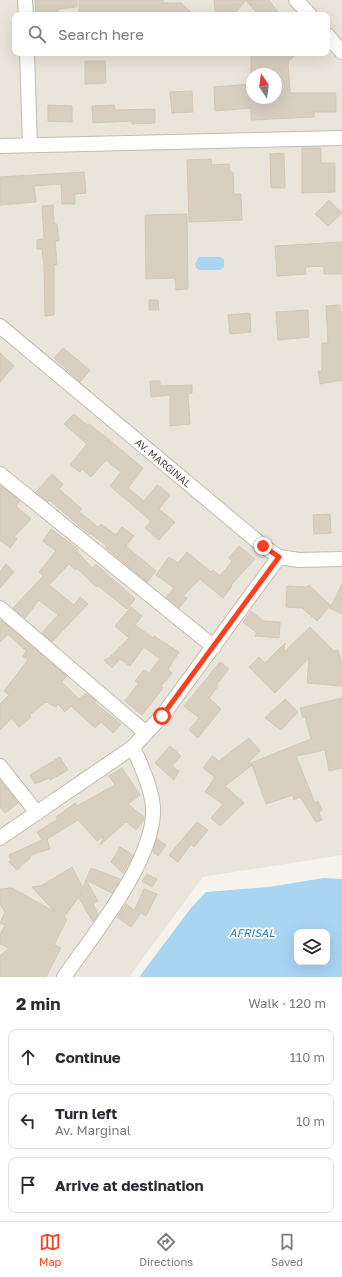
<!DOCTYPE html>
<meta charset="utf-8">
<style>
:root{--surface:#fff;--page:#f7f7f7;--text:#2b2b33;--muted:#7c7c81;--line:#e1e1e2;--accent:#fc3f1d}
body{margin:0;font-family:"Golos Text",sans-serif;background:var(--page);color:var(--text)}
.controls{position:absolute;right:12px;bottom:12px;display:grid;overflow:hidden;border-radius:8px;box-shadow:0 4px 16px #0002}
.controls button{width:36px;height:36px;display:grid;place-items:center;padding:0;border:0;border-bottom:1px solid var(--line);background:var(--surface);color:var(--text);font:20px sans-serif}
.compass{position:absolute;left:246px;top:68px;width:36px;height:36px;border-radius:50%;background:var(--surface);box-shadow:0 4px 16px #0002;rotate:347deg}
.stop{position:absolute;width:12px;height:12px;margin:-9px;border:3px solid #fc3f1d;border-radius:50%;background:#fff}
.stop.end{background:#fc3f1d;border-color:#fff;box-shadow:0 1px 4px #0008}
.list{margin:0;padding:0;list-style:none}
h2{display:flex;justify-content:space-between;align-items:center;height:52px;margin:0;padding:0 16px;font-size:17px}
h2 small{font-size:13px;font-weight:400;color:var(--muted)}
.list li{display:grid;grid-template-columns:26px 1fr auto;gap:12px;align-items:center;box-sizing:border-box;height:56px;margin:0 8px 8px;padding:0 8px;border:1px solid var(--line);border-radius:8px}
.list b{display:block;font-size:15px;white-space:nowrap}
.list p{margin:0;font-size:13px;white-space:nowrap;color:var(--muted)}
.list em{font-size:13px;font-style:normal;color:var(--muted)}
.icon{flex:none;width:22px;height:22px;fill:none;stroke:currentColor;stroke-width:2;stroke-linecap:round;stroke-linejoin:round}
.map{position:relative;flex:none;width:342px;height:977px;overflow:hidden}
.search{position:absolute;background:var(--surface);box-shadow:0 4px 16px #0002;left:12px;right:12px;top:12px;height:44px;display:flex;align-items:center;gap:10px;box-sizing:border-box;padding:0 14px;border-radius:8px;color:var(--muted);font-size:15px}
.sheet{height:244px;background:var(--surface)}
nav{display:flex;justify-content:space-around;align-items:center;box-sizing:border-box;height:56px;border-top:1px solid var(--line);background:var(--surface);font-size:11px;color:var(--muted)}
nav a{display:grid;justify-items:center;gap:2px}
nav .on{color:var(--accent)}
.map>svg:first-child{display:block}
.residential{fill:#eae5da;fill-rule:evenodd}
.water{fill:#a9d4f2;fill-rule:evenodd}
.building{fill:#d8cfc1;stroke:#d3c7b4}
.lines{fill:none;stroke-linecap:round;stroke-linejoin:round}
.minor-casing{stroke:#c2bbae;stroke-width:16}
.minor{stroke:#fff;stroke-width:14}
.route{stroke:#fc3f1d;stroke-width:5}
.labels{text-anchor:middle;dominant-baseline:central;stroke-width:3.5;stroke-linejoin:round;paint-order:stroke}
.street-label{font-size:10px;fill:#4b4439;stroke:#fff}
.water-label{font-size:11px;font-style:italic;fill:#2e7ab2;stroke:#fff}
</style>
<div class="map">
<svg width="342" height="977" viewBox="0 0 342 977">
<rect width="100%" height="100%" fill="#f6f3ec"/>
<path class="residential" d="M 0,0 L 342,0 L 342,855 L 203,877 L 129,977 L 0,977 ZM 15,15 L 327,15 L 327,53 L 15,53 ZM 252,74 L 276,74 L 276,98 L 252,98 Z"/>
<path class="water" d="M 199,257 L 220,257 L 224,259 L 224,267 L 220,270 L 199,270 L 196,268 L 195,264 Z
M 324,878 L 342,879 L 342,977 L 139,977 L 191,908 L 206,892 L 268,887 ZM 297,932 L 327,932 L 327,962 L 297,962 Z"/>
<path class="building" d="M 35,0 L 77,0 L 77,7 L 58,9 L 59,14 L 36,15 Z
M 79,0 L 163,0 L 163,3 L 181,3 L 194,15 L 166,15 L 166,12 L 79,14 Z
M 214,0 L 269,0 L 280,15 L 258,15 L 246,0 L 236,12 L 215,11 Z
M 251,53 L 297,53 L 288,62 L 290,93 L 336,93 L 336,112 L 314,112 L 314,117 L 251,120 L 251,108 L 215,111 L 214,87 L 252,84 L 252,98 L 276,98 L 276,74 L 251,74 Z
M 85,61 L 105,61 L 106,83 L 85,84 Z
M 192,91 L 193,112 L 172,113 L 170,92 Z
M 48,105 L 72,106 L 72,122 L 48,121 Z
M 114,105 L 115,110 L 155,109 L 155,123 L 132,124 L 132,121 L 93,123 L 92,106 Z
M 302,148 L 321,148 L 321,163 L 335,163 L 335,192 L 302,193 Z
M 284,153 L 285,188 L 271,188 L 270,154 Z
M 211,159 L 212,165 L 229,164 L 230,172 L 233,172 L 234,194 L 241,194 L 242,220 L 189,222 L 187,160 Z
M 84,172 L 86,193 L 75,194 L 75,204 L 62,204 L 61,184 L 34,186 L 36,202 L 0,205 L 0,177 Z
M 329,200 L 342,213 L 328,226 L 315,214 Z
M 53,205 L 54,224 L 57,224 L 59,241 L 55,241 L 57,264 L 54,265 L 54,315 L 45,316 L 44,265 L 42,249 L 37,249 L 37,240 L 44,239 L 42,206 Z
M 187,214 L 188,289 L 176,290 L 175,278 L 146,279 L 145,215 Z
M 342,242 L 342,274 L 324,274 L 324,266 L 305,267 L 306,274 L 277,276 L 275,246 Z
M 149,300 L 158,300 L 159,310 L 149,310 Z
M 340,305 L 340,312 L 342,312 L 342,380 L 320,384 L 318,371 L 322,371 L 322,343 L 328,343 L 326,306 Z
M 308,310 L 309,337 L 278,340 L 276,312 Z
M 250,313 L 251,332 L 230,334 L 228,315 Z
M 63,348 L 90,370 L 80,382 L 54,358 Z
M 0,353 L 14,366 L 0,382 Z
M 150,381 L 160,381 L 160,386 L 192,385 L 192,393 L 188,394 L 190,424 L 170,426 L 170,395 L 151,397 Z
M 74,414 L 88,426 L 89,424 L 107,438 L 143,468 L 128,488 L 144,501 L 157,485 L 170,495 L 159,509 L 175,522 L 159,540 L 145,528 L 151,521 L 110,486 L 121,472 L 106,460 L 91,477 L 82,469 L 80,472 L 70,465 L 87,444 L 64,424 Z
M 52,474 L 63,484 L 59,489 L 82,509 L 79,512 L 98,527 L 101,524 L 116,535 L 122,527 L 134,536 L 126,546 L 156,571 L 147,582 L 106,548 L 107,546 L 91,534 L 90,535 L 49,500 L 48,502 L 36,492 Z
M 0,485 L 20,501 L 16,506 L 31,519 L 14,537 L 17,539 L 10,548 L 0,540 Z
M 330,514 L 331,533 L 314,534 L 313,515 Z
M 51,529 L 78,549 L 77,551 L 92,568 L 96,564 L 135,599 L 127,609 L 97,585 L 96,587 L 77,568 L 75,570 L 69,564 L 49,585 L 74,605 L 80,597 L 88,604 L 52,642 L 42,633 L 58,615 L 39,600 L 25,618 L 13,608 L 43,576 L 39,572 L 56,551 L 43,541 Z
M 239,546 L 255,559 L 231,585 L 232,586 L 223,598 L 200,579 L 183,596 L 187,598 L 179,608 L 166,597 L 174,588 L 156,575 L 169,557 L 178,563 L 187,552 L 211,572 L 213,570 L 220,576 L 232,561 L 229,558 Z
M 6,564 L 14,572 L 0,588 L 0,572 Z
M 342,584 L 342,614 L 330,608 L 330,606 L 317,621 L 302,608 L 286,607 L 287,586 L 307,587 L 309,585 L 331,606 Z
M 131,607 L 142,616 L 135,625 L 153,638 L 154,636 L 179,652 L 168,669 L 172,673 L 161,686 L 163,688 L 142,715 L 125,701 L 138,684 L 135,681 L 144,670 L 149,673 L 160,659 L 144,647 L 130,666 L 120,659 L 112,668 L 104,660 L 109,658 L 129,638 L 115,626 Z
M 251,611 L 263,621 L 280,622 L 279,638 L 255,636 L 257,633 L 243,622 Z
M 1,620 L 67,676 L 62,682 L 79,699 L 86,693 L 96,701 L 94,702 L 121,724 L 113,733 L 101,722 L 95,728 L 71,706 L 65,712 L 58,704 L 56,707 L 46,702 L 29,715 L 31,717 L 19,727 L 12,718 L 0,730 L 0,704 L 9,695 L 4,691 L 28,660 L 23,656 L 26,651 L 8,634 L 0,642 Z
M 310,627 L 334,651 L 338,650 L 342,665 L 342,686 L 307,683 L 309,658 L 275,693 L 249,667 L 259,657 L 265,663 L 285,643 L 284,652 Z
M 220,662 L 229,669 L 217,684 L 218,686 L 209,698 L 221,709 L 198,738 L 189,730 L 199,718 L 184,706 Z
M 342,698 L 342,768 L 329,771 L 325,750 L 296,756 L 315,803 L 318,801 L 322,810 L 319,812 L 322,820 L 316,822 L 300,797 L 294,800 L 293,795 L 266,804 L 252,765 L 225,786 L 244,803 L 220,826 L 211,818 L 223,804 L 205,792 L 215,777 L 203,768 L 212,756 L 219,761 L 249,738 L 260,751 L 247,764 L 251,763 L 252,765 L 251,763 L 311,739 L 305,717 L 303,718 L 300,708 Z
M 285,699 L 298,712 L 281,730 L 265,718 Z
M 170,746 L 181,756 L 172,766 L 179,771 L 174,780 L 155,763 Z
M 60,757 L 68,770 L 50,780 L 49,778 L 35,784 L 30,775 Z
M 122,768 L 140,795 L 128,804 L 144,817 L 143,821 L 136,830 L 126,822 L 100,845 L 104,836 L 97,841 L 78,820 L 47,839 L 50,849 L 30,855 L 31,857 L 17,870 L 9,862 L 11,860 L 9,855 L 42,840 L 37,832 L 58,819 L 56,817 L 75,803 L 77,806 L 115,785 L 109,776 Z
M 0,780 L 18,803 L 5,813 L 0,807 Z
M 197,822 L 208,830 L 194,847 L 191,844 L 178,862 L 169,855 Z
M 157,839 L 166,845 L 158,856 L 153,852 Z
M 120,847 L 133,855 L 123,873 L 111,862 Z
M 72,867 L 83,888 L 86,880 L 98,901 L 93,904 L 98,914 L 93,922 L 79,898 L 81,894 L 64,917 L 67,919 L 54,945 L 61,948 L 46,977 L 0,977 L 0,956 L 9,948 L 0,944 L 0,935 L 5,925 L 0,923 L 5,912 L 0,904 L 0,889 L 12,888 L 55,912 L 32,887 L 41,886 Z
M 91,868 L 120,879 L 112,893 L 86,880 Z
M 147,874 L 157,879 L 152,887 L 142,881 Z
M 144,889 L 157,894 L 146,916 L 135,909 Z
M 126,904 L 140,914 L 131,927 L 117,917 Z"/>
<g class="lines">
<defs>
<g id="minor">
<path d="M 25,0 L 26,15"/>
<path d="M 296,0 L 310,15"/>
<path d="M 327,35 L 342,52"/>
<path d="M 27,53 L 30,145"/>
<path d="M 0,146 L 342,138"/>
<path id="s1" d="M 0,326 L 263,546 L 279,557 L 299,560 L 342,559"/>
<path d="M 0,474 L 214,647"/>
<path d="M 0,608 L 146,733"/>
<path d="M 0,766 L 37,813"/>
<path d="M 0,838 L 133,747 L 162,716 L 279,557"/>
<path d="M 64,977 C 93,935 156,859 153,807 C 151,786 141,766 133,747"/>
</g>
</defs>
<use href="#minor" class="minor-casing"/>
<use href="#minor" class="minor"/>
</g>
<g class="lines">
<path class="route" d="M 162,716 L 279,557 L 263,546"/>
</g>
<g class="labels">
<g class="street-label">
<text stroke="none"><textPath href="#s1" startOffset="213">AV. MARGINAL</textPath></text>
</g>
<g class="water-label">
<text x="252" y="932">AFRISAL</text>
</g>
</g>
</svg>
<div class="controls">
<button><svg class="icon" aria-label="layers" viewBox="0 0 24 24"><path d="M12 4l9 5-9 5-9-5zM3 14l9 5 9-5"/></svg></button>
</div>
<svg class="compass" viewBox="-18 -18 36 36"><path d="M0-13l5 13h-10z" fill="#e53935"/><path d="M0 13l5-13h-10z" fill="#7c7c81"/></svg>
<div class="stop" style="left:162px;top:716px"></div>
<div class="stop end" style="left:263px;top:546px"></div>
<div class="search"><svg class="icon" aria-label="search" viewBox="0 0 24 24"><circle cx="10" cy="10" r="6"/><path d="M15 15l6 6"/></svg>Search here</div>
</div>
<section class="sheet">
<h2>2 min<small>Walk · 120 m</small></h2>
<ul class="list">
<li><svg class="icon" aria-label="ahead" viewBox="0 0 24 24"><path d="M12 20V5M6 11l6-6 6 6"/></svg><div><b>Continue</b></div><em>110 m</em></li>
<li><svg class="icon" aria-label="left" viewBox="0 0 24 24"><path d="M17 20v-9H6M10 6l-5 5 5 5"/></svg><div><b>Turn left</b><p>Av. Marginal</p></div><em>10 m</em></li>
<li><svg class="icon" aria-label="arrive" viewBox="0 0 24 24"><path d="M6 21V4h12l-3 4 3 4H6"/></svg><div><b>Arrive at destination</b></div></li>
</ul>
</section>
<nav>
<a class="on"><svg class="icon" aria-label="map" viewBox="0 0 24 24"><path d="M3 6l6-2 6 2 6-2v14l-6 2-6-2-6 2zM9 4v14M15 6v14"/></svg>Map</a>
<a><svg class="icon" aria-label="directions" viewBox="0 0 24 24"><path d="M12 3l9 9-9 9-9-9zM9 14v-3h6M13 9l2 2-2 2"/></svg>Directions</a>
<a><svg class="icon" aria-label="saved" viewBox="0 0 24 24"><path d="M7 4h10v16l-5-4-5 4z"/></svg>Saved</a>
</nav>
